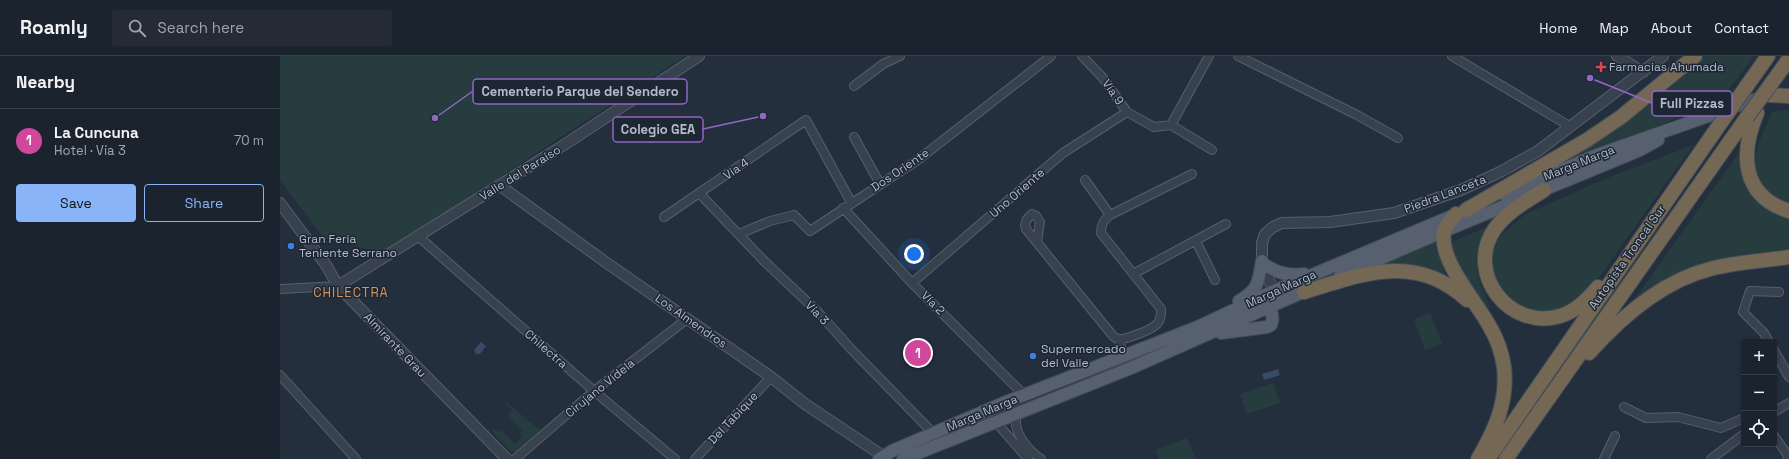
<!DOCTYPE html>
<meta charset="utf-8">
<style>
:root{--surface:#1b232e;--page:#242b36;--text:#f1f3f6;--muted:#a0a4aa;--line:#39404a;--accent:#8ab4f8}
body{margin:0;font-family:"Space Grotesk",sans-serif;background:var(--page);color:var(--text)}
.controls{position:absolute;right:12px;bottom:12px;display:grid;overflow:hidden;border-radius:4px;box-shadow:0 2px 6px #0003}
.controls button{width:36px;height:36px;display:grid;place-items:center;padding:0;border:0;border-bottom:1px solid var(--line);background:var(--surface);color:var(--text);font:20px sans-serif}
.you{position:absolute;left:634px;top:198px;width:14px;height:14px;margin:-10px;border:3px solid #fff;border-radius:50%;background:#1a73e8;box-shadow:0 0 0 6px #1a73e833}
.badge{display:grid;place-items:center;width:26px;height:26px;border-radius:50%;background:var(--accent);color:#fff;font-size:13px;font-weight:700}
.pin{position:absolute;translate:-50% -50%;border:2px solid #fff;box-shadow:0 1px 4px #0006}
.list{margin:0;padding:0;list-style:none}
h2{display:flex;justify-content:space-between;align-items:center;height:52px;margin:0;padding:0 16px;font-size:17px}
h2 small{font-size:13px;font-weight:400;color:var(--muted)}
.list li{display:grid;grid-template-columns:26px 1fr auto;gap:12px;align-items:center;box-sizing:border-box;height:64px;padding:0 16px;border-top:1px solid var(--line)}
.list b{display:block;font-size:15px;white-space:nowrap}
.list p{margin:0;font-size:13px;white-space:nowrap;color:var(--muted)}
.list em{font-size:13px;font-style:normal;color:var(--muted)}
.actions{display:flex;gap:8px;padding:12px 16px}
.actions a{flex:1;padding:9px 0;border:1px solid var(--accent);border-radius:4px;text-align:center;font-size:14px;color:var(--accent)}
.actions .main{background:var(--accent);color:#111}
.icon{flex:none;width:22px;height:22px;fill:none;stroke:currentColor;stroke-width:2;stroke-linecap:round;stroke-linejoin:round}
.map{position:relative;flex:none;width:1509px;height:403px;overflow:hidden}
header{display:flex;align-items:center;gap:24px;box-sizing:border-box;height:56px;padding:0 20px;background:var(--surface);border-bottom:1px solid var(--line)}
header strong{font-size:19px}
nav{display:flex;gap:22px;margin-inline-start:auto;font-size:14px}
.search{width:280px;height:36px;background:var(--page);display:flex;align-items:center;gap:10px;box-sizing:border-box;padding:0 14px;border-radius:4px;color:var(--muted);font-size:15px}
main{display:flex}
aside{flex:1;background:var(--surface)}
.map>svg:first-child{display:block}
.green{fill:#263c3f}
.water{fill:#394c67}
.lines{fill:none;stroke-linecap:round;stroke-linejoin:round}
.minor-casing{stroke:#565f6c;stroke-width:10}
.tertiary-casing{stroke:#565f6c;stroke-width:12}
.primary-casing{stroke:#414a57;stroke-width:14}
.motorway-casing{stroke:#434c59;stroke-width:16}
.minor{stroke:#38414e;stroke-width:8}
.tertiary{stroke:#38414e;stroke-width:10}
.primary{stroke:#56606e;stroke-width:12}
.motorway{stroke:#746855;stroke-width:14}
.motorway-bridge-casing{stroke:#434c59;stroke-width:16;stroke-linecap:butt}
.motorway-bridge{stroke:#746855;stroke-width:14}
.health-dot{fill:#e0444e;stroke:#1d2633;stroke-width:1.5}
.shop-dot{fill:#3f7fe0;stroke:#1d2633;stroke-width:1.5}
.labels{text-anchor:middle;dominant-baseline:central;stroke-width:3;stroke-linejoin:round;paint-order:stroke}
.poi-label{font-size:12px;fill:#b4bcc9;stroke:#1d2633;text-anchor:start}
.street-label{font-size:12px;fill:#b4bcc9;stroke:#1d2633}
.neighbourhood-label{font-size:13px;letter-spacing:1px;fill:#d59563;stroke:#1d2633}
.leader{fill:none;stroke:#9266c3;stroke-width:1.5}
.callout-dot{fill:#9266c3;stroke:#1d2633;stroke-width:1.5}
.callout{fill:#1d2633;stroke:#9266c3;stroke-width:1.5}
.callout-label{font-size:13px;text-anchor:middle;font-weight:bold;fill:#b4bcc9}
</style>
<header>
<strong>Roamly</strong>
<div class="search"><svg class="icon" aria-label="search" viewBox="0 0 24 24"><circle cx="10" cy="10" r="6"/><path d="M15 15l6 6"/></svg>Search here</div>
<nav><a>Home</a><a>Map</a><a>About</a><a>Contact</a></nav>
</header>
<main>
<aside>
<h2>Nearby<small></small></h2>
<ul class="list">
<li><span class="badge" style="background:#d1479c">1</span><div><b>La Cuncuna</b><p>Hotel · Vía 3</p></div><em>70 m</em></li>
</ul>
<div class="actions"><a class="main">Save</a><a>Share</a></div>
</aside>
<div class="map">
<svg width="1509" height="403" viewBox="0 0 1509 403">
<rect width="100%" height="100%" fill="#242f3e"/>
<path class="green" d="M 0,0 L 405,0 L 103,197 L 44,182 L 0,124 Z
M 1425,0 L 1474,0 L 1441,44 L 1417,51 L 1376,72 L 1283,106 L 1347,64 Z
M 1509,54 L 1509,151 L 1482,134 L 1473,108 L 1479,86 L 1492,56 Z
M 1413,89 L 1316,226 L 1291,248 L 1267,256 L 1243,254 L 1224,240 L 1213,222 L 1212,200 L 1219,181 L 1244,159 L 1327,122 Z
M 1461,94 L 1461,108 L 1509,161 L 1509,192 L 1431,209 L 1349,251 Z
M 1208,170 C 1205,177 1199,185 1198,193 C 1193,215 1202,234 1212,253 L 1198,246 L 1169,191 L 1173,186 Z
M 1156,186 L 1164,213 L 1165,220 C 1143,211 1128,207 1104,208 Z
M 1150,257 L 1162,288 L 1145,294 L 1134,263 Z
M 993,327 L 1000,347 L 967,358 L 960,338 Z
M 226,346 L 261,375 L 235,396 L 230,395 L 212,375 L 213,373 L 219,376 L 221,373 L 235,388 L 243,381 L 239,378 L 242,375 L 228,360 L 232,353 L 225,349 Z
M 907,382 L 916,403 L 879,403 L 875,394 Z"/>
<path class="water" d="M 201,286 L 206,290 L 200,298 L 196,298 L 194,294 Z
M 998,313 L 1000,319 L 984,324 L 982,318 Z"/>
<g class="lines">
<defs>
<path id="minor" d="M 802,0 L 823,22 L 847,56 L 874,71 L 891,69 L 932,94
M 958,0 L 1077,59 L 1118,82
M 1172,0 L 1291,71
M 574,30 L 603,8 L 620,0
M 891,69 L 929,0
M 574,81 L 600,128
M 805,124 L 830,159
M 420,138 L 485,206 L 538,256 L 571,293 L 653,377
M 563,152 L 632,227 L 744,339
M 384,161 L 526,64 L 571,146
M 459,178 L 490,165 L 514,159 L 530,175 L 639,103 L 771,0
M 139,181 L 314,335 L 395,403
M 916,185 L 935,224
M 757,186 L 760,166 L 756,160 L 752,158 L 747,163 L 745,169 L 746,173 L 833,280 L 839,284 L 843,300
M 853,218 L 946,168
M 632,227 L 783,97 L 847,56
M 0,233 L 58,230
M 839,284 C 848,282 870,275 877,268 C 881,264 881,259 881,253 L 821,177 C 821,169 823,164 830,159 L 912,118
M 1489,286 L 1484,277 L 1463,256 L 1470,235 L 1499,236
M 1494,294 L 1509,321
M 0,319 L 76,403
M 726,350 L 718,355 L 715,365 L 748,403
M 1344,351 L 1366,362 L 1398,361 L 1441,372 L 1464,362
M 739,356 C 738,358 736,362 736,365 C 735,379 750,396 761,403
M 1494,356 L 1509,347
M 1494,380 L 1507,398 L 1508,403
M 235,403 L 314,335 L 407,263
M 415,403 L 491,321
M 1324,403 L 1335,380
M 1431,403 L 1464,378"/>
<path id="tertiary" d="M 1337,0 L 1363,16
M 219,129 L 324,205 L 491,321 L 525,348 L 603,400
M 0,147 L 46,209 L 58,230 L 227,403
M 58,230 L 287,87 L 419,0
M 996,242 L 982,205 L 982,187 L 985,178 L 993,171 L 1002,167 L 1050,166 L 1114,157 L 1181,134 L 1220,116 L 1258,95 L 1383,0"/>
<path id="primary" d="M 1223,138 L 1317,99 L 1485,40
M 983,208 C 998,217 1007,220 1024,218
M 1060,220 L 1164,175 L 1360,94 L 1378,84
M 959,245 C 979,233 978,227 982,205
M 941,277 L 987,271 L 991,269 C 995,260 990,252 985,245
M 599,403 L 612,395 L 726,346 L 920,270 L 994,235 L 1177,158
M 623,403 L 851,312 L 1032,232"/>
<path id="motorway" d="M 1496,21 L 1509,3
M 1466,31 L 1488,0
M 1487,39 L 1509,40
M 1477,57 C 1460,97 1461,140 1509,155
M 1264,134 C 1247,145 1226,156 1214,174 C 1185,218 1230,275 1280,260 C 1295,256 1308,243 1318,231
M 1186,154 L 1307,84 L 1341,61 L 1415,0
M 1176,158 C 1172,163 1165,170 1164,176 C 1159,206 1197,246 1210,271 C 1217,283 1222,297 1224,311 C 1228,346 1215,374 1198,403
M 1024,236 C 1082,218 1136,196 1187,244
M 1309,297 C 1342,260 1382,225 1430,213 C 1456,206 1483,205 1509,201
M 1208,403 L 1433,78
M 1226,403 L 1467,61"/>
</defs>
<use href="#minor" class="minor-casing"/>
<use href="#tertiary" class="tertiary-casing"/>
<use href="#primary" class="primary-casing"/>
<use href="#motorway" class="motorway-casing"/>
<use href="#minor" class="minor"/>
<use href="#tertiary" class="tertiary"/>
<use href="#primary" class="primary"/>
<use href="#motorway" class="motorway"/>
<defs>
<path id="motorway-bridge" d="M 1467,61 L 1496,21
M 1433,78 L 1466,31"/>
</defs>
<use href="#motorway-bridge" class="motorway-bridge-casing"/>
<use href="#motorway-bridge" class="motorway-bridge"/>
</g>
<path class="health-dot" d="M1319 5h4v4h4v4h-4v4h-4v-4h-4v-4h4z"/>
<g class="shop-dot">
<circle cx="11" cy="190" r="4"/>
<circle cx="753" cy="300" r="4"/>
</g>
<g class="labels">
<g class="poi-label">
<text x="1329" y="11">Farmacias Ahumada</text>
<text x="19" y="183">Gran Feria<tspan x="19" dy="14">Teniente Serrano</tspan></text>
<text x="761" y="293">Supermercado<tspan x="761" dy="14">del Valle</tspan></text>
</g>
<g class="street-label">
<text transform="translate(833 36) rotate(55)">Vía 9</text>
<text transform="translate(1299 107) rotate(-22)">Marga Marga</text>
<text transform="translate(456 113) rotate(-35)">Vía 4</text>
<text transform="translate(620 114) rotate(-34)">Dos Oriente</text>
<text transform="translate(240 117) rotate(-32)">Valle del Paraíso</text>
<text transform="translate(737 137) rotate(-41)">Uno Oriente</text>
<text transform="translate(1165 138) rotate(-21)">Piedra Lanceta</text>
<text transform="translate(1347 201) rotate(-55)">Autopista Troncal Sur</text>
<text transform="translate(1001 233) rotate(-24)">Marga Marga</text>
<text transform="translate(653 247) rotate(45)">Vía 2</text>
<text transform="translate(537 257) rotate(46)">Vía 3</text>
<text transform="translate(411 265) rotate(35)">Los Almendros</text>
<text transform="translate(115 289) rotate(46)">Almirante Grau</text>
<text transform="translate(266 293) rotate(41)">Chilectra</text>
<text transform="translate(320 332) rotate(-39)">Cirujano Videla</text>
<text transform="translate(702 357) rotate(-23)">Marga Marga</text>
<text transform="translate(453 362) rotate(-47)">Del Tabique</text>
</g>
<g class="neighbourhood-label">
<text x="71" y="236">CHILECTRA</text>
</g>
</g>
<path class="leader" d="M155 62L193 35M1310 22L1372 47M483 60L423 73"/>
<g class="callout-dot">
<circle cx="155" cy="62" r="4"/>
<circle cx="1310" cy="22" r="4"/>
<circle cx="483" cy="60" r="4"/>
</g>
<g class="callout">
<rect x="193" y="23" width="214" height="25" rx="4"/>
<rect x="1372" y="35" width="80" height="25" rx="4"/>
<rect x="333" y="61" width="90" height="25" rx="4"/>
</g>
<g class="callout-label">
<text x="300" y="40">Cementerio Parque del Sendero</text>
<text x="1412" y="52">Full Pizzas</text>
<text x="378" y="78">Colegio GEA</text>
</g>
</svg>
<div class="controls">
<button>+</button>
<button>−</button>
<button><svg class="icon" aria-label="locate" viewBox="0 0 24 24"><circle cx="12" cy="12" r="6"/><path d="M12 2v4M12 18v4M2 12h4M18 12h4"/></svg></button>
</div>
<div class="you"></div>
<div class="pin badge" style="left:638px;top:297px;background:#d1479c">1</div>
</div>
</main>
